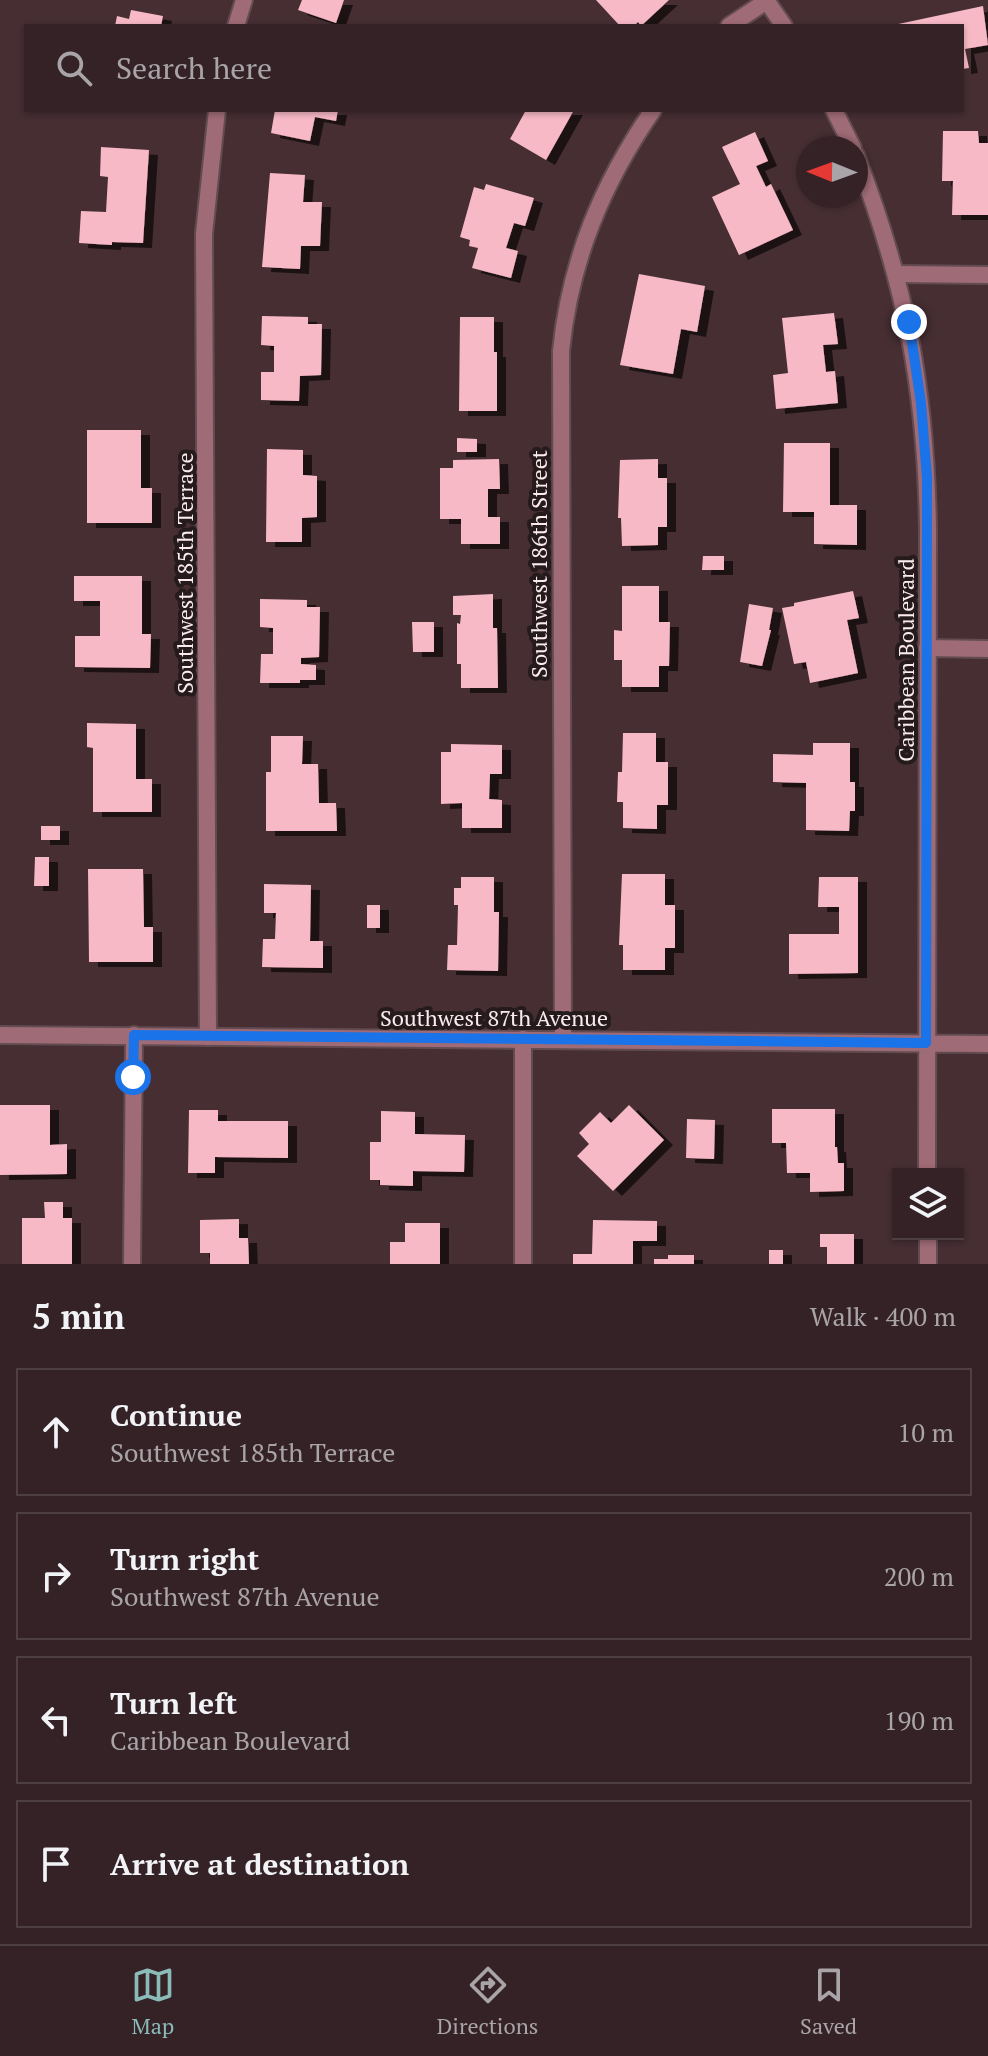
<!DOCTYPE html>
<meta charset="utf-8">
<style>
:root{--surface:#342226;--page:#3f2f32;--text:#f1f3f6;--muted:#a9a4a7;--line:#4e3f43;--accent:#8bbbb9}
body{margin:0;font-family:"PT Serif",serif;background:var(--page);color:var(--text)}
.controls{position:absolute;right:24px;bottom:24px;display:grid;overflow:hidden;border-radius:0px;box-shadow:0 2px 6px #0004}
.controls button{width:72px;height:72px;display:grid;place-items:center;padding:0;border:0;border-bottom:2px solid var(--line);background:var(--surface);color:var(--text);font:40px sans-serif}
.compass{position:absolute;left:796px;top:136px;width:72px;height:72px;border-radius:50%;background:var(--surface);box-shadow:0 2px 6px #0004;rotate:271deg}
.stop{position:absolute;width:24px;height:24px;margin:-18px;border:6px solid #1a73e8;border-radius:50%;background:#fff}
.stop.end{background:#1a73e8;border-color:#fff;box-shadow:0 2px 8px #0008}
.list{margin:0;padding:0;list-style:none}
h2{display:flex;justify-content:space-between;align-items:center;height:104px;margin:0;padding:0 32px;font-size:34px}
h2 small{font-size:26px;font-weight:400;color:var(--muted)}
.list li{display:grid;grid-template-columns:52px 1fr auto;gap:24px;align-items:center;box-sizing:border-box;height:128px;margin:0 16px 16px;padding:0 16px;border:2px solid var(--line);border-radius:0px}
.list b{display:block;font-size:30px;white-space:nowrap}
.list p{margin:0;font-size:26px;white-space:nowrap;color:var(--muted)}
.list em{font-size:26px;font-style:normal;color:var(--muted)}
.icon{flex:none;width:44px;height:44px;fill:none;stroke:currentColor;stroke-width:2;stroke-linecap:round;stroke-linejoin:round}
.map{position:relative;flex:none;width:988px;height:1264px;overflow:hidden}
.search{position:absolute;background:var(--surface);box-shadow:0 2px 6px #0004;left:24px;right:24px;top:24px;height:88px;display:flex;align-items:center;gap:20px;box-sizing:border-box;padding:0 28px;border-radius:0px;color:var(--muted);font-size:30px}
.sheet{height:680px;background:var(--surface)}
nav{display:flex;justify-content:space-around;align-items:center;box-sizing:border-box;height:112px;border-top:2px solid var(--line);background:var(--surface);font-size:22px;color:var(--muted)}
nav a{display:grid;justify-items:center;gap:4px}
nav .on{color:var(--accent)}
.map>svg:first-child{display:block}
.building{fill:#f7b9c5;filter:url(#shadow)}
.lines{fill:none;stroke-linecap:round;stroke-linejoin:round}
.minor-casing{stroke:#634c51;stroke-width:20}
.tertiary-casing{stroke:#634c51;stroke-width:20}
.minor{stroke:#9f6b76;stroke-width:16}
.tertiary{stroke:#9f6b76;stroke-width:16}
.route{stroke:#1a73e8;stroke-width:10}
.labels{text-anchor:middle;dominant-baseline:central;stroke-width:8;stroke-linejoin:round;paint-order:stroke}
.street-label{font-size:22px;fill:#fcebee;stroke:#251a1c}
</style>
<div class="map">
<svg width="988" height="1264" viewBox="0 0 988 1264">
<defs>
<filter id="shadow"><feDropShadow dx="9" dy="5" stdDeviation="0" flood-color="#0009"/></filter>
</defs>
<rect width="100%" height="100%" fill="#462e33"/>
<path class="building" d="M 302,0 L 344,0 L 336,23 L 298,10 Z
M 596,0 L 669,0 L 641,26 L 638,22 L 634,26 L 620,26 Z
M 983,6 L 988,45 L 965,49 L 969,68 L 962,69 L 962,26 L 889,26 Z
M 131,10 L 163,16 L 161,26 L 115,26 L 117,16 L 129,19 Z
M 275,110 L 338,110 L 336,121 L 315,117 L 310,141 L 271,133 Z
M 526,110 L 574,110 L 546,160 L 510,139 Z
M 943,131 L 978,131 L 979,143 L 988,143 L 988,215 L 952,215 L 953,181 L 942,181 Z
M 755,132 L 768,161 L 756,166 L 766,187 L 771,184 L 793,230 L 739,255 L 712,197 L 740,184 L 722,147 Z
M 101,147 L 149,150 L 143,243 L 112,242 L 112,245 L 79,243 L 81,211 L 106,212 L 108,177 L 100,176 Z
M 270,173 L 305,175 L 303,202 L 322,202 L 320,246 L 301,246 L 300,269 L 262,267 Z
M 486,184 L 534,198 L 525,226 L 514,223 L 506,248 L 518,251 L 511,278 L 472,268 L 478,248 L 469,246 L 470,240 L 460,237 L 474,187 L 484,190 Z
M 639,274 L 705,286 L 697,332 L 681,329 L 673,374 L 620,365 Z
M 834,313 L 838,344 L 823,345 L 826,372 L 835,371 L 838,403 L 776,409 L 773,375 L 788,373 L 782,318 Z
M 262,316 L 308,317 L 308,324 L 322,324 L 321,375 L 300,376 L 299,401 L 261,400 L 261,372 L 274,372 L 274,346 L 261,345 Z
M 460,317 L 494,317 L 494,352 L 497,352 L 497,411 L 459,411 Z
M 87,430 L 141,430 L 141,488 L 152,488 L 152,523 L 87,523 Z
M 457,438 L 477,439 L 477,452 L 457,452 Z
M 784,443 L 830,443 L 830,505 L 857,505 L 857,545 L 814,544 L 814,512 L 783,512 Z
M 267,449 L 303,450 L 303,475 L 317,476 L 317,517 L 302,518 L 302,542 L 266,542 Z
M 499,459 L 500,489 L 488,489 L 488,517 L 500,517 L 500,544 L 461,544 L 461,519 L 440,519 L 440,468 L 453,468 L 453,460 Z
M 658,459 L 658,478 L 667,478 L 667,527 L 658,527 L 658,545 L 622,546 L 621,518 L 618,518 L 620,460 Z
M 703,556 L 724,556 L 724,570 L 702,570 Z
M 74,576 L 142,576 L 142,634 L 151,634 L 150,668 L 75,667 L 75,636 L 100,636 L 100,601 L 74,601 Z
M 622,586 L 659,586 L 659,622 L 670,622 L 669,666 L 659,666 L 659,687 L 622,687 L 622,660 L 614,660 L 614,630 L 622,631 Z
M 853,591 L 859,618 L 847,620 L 858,673 L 810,683 L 806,662 L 794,664 L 782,608 L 794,606 L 794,603 Z
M 493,594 L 493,628 L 497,628 L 498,688 L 461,688 L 461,664 L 457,664 L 457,623 L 460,624 L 461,615 L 453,615 L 453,596 Z
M 260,599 L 307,600 L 307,607 L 320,607 L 319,657 L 301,658 L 301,664 L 316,665 L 316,680 L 300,680 L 300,683 L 260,683 L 261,654 L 273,654 L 273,628 L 260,627 Z
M 749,604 L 773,608 L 769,630 L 771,630 L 762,666 L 740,662 Z
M 412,622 L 434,622 L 434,652 L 413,652 Z
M 87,723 L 136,724 L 136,779 L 152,779 L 152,812 L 93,812 L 93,748 L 87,747 Z
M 623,733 L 656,733 L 656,762 L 668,762 L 668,805 L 657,805 L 657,829 L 623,828 L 623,802 L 617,802 L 618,772 L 622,772 Z
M 271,736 L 303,736 L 302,764 L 318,764 L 319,803 L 336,803 L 337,831 L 266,831 L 266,772 L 271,772 Z
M 813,743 L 850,743 L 850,782 L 855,782 L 855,811 L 850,811 L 849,831 L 806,830 L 806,783 L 773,782 L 773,754 L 813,755 Z
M 451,744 L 502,745 L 502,774 L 490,774 L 489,799 L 502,800 L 502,828 L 462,828 L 462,803 L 441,804 L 441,752 L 451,752 Z
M 41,826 L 60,826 L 60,840 L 41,840 Z
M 35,857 L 49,857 L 49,886 L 34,886 Z
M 88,869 L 143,869 L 144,927 L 153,927 L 153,962 L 89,962 Z
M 622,874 L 665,874 L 665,905 L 675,905 L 675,948 L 665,948 L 665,970 L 623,970 L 623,945 L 619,945 Z
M 461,877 L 494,877 L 494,912 L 499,912 L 498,971 L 447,970 L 448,945 L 457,945 L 458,905 L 454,905 L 454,888 L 461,888 Z
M 819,877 L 858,877 L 858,973 L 789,974 L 789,934 L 839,934 L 839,907 L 818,907 Z
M 264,884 L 311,885 L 310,941 L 323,941 L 323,968 L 262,967 L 263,939 L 275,939 L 276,913 L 264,913 Z
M 367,905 L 380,905 L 380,928 L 367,928 Z
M 0,1105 L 50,1105 L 50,1145 L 67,1144 L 67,1174 L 0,1175 Z
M 629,1105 L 664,1140 L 613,1191 L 577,1156 L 589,1144 L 579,1133 L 600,1112 L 611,1123 Z
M 772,1109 L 835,1109 L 835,1147 L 837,1147 L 838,1163 L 844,1163 L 844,1191 L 810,1192 L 810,1173 L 787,1173 L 786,1143 L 772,1143 Z
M 189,1110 L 218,1110 L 218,1121 L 288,1121 L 288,1158 L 215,1157 L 215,1173 L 188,1173 Z
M 381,1111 L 415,1112 L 415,1134 L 465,1135 L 464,1172 L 413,1171 L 413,1186 L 380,1185 L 380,1180 L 370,1180 L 370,1142 L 381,1142 Z
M 687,1119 L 715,1120 L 714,1159 L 686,1158 Z
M 44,1202 L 63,1202 L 63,1218 L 72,1218 L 72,1264 L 22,1264 L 22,1218 L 45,1218 Z
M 239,1219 L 239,1238 L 248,1238 L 249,1264 L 210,1264 L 210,1253 L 200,1253 L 200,1220 Z
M 593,1220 L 657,1221 L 657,1241 L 633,1241 L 633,1264 L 573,1264 L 573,1254 L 592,1254 Z
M 405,1223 L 440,1223 L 440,1264 L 390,1264 L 390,1242 L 405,1242 Z
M 820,1234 L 854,1234 L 854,1264 L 827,1264 L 827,1247 L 820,1247 Z
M 769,1250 L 783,1250 L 783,1264 L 769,1264 Z
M 668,1255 L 694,1255 L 694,1264 L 654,1264 L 654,1259 L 668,1259 Z"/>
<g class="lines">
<defs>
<path id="minor" d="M 236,26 L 244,0
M 729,26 L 768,0
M 896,274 L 988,275
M 927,648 L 988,649
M 208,1037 L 204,234 L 217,110
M 563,1039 L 561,351 C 570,261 602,184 653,110
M 132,1264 L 134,1035
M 523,1264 L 523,1039"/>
<path id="tertiary" d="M 766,0 L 784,26
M 834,110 L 853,148
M 856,155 C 906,284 926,391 928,529 L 927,1174
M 0,1035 L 988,1044
M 928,1234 L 928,1264"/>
</defs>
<use href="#minor" class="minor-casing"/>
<use href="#tertiary" class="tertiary-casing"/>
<use href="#minor" class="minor"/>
<use href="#tertiary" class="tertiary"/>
</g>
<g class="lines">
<path class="route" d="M 133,1077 L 134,1035 L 926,1043 L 927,477 L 921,403 L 909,322"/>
</g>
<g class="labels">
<g class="street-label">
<text transform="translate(538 564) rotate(-90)">Southwest 186th Street</text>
<text transform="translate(184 573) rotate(-90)">Southwest 185th Terrace</text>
<text transform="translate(905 660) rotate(-90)">Caribbean Boulevard</text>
<text x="494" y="1017">Southwest 87th Avenue</text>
</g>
</g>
</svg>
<div class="controls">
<button><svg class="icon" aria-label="layers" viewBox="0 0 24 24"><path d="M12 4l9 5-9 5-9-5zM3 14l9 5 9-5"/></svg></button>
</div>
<svg class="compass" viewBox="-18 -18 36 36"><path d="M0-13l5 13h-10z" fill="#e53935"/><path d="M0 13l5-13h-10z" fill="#a9a4a7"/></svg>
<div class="stop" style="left:133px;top:1077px"></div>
<div class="stop end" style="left:909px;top:322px"></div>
<div class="search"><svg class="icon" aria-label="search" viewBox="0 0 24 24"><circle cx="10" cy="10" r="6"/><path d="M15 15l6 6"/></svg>Search here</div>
</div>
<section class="sheet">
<h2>5 min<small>Walk · 400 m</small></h2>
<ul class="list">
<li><svg class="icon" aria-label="ahead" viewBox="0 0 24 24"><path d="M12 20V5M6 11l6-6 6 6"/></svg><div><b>Continue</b><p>Southwest 185th Terrace</p></div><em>10 m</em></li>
<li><svg class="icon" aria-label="right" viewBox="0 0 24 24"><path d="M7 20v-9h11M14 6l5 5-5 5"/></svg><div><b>Turn right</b><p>Southwest 87th Avenue</p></div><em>200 m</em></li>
<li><svg class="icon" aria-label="left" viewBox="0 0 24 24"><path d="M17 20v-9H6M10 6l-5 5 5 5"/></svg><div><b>Turn left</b><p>Caribbean Boulevard</p></div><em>190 m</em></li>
<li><svg class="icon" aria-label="arrive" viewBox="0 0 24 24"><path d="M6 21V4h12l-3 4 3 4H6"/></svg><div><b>Arrive at destination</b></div></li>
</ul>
</section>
<nav>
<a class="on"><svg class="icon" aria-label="map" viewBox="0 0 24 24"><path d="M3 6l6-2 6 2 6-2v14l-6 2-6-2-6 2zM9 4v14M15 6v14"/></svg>Map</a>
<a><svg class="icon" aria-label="directions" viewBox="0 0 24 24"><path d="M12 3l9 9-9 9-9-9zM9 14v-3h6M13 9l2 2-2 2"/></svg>Directions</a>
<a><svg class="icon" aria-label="saved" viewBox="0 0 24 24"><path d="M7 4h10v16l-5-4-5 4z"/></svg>Saved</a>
</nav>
